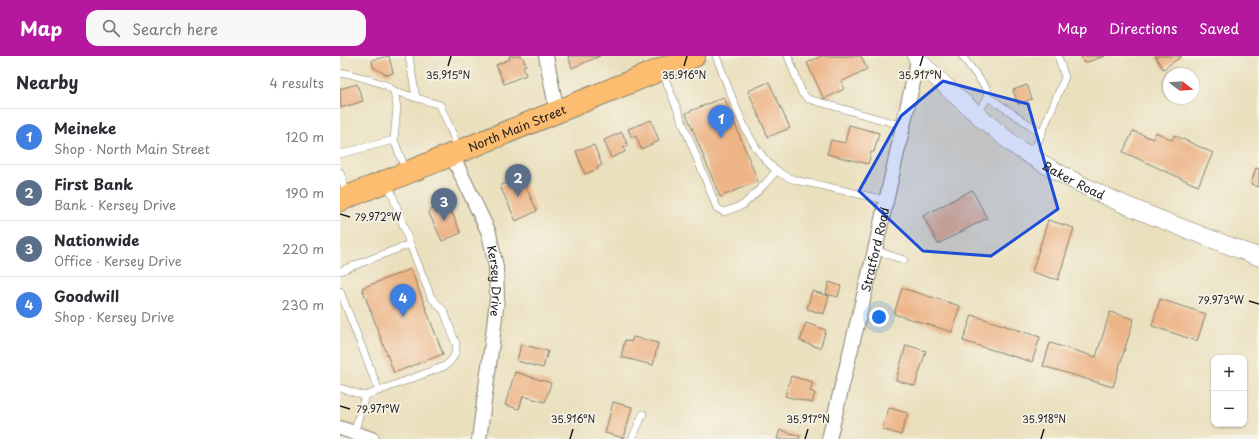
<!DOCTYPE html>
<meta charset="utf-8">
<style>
:root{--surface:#fff;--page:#f7f7f7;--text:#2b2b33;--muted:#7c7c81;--line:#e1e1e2;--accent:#b5179e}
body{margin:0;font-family:"Playpen Sans",sans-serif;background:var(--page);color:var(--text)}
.controls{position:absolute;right:12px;bottom:12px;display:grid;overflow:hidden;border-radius:8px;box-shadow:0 1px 3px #0004}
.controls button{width:36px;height:36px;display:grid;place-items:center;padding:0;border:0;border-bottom:1px solid var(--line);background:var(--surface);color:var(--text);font:20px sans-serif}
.compass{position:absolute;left:823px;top:12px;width:36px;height:36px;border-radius:50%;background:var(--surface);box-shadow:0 1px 3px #0004;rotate:107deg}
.you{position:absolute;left:539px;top:261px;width:14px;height:14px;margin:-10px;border:3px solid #fff;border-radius:50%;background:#1a73e8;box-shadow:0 0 0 6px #1a73e833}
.badge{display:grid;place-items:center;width:26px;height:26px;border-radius:50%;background:var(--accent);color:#fff;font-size:13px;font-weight:700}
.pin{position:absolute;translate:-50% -33px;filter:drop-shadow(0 1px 2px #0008)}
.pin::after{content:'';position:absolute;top:21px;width:14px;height:12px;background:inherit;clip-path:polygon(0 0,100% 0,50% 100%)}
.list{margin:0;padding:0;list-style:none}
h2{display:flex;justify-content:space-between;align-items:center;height:52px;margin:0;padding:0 16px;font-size:17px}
h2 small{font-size:13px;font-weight:400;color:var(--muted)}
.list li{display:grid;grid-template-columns:26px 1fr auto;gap:12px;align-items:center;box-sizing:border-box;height:56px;padding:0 16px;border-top:1px solid var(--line)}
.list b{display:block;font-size:15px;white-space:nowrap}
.list p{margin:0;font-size:13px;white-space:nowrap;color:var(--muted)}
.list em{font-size:13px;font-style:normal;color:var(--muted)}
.icon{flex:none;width:22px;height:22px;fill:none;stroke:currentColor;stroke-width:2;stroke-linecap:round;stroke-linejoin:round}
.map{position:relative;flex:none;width:919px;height:383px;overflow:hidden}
header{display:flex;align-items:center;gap:24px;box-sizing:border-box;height:56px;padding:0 20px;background:var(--accent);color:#fff}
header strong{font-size:19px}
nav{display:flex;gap:22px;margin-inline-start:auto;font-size:14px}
.search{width:280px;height:36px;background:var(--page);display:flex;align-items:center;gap:10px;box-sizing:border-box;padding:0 14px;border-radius:12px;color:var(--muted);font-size:15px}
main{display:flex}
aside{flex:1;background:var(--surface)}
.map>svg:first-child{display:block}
.building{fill:#edb486}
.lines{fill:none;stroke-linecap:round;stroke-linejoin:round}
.service-casing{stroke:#837e6c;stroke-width:8}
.minor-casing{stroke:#837e6c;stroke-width:16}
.tertiary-casing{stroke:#837e6c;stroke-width:18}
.primary-casing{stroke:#837e6c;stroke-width:24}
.service{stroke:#fff;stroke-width:7}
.minor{stroke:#fff;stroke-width:14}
.tertiary{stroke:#fff;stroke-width:17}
.primary{stroke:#fcbd6f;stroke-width:22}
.marked{fill:#1d4ed8;fill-opacity:0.2;stroke:#1d4ed8;stroke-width:3;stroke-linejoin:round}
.ticks{fill:none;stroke:#1c1c1c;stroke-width:1.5}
.labels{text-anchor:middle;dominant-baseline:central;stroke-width:3.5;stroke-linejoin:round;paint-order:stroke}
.street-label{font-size:12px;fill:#1c1c1c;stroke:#f7f3e8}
.ticks-label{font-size:10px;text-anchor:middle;fill:#1c1c1c;stroke:#f7f3e8;stroke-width:3.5;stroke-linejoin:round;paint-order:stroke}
</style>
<header>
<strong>Map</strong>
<div class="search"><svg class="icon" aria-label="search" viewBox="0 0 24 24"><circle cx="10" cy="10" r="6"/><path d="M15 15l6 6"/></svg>Search here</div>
<nav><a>Map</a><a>Directions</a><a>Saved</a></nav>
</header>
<main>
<aside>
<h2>Nearby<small>4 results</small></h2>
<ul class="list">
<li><span class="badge" style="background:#3f7fe0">1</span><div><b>Meineke</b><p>Shop · North Main Street</p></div><em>120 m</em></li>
<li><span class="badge" style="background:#5c6f8a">2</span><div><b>First Bank</b><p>Bank · Kersey Drive</p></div><em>190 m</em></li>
<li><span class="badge" style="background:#5c6f8a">3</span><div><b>Nationwide</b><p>Office · Kersey Drive</p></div><em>220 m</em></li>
<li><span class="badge" style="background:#3f7fe0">4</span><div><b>Goodwill</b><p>Shop · Kersey Drive</p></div><em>230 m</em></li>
</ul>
</aside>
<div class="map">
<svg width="919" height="383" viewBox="0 0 919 383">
<rect width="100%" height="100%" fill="#f7f3e8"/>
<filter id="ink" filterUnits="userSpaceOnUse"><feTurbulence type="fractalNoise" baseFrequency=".025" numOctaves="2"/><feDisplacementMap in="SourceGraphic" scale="8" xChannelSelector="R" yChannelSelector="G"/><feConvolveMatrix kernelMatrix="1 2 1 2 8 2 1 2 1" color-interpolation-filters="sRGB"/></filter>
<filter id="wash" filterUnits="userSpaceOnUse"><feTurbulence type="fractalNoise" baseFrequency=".012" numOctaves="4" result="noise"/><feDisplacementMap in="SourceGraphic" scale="16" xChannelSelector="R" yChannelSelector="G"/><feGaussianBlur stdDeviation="0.9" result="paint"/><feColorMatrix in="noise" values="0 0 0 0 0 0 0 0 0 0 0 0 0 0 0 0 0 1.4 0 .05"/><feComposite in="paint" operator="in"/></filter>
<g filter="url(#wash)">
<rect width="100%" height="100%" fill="#eae0bd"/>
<g id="blocks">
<path class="building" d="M 49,0 L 53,17 L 47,19 L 33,11 L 32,4 Z
M 169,0 L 182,0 L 186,9 L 183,10 L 186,19 L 164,28 L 156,9 L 170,3 Z
M 228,0 L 260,0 L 232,12 Z
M 481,0 L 521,0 L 527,13 L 501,26 L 504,33 L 484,43 L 467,7 Z
M 741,0 L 765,0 L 744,7 Z
M 815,0 L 842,0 L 823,13 Z
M 429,26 L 450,72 L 428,81 L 408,35 Z
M 17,28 L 23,45 L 1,52 L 0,33 Z
M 687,29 L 692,43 L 678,48 L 673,34 Z
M 384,41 L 418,125 L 380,141 L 346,57 Z
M 311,64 L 319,85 L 301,93 L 296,80 L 292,82 L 288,73 Z
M 509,69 L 539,77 L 534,96 L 531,96 L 528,108 L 487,98 L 491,84 L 505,87 Z
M 793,75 L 813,83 L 816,76 L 832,84 L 834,79 L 873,97 L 858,130 L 783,96 Z
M 282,76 L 288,90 L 283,92 L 285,96 L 271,102 L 264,84 Z
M 254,89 L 262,109 L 257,111 L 258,113 L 245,118 L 236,95 Z
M 916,112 L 919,113 L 919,131 L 911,128 Z
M 181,120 L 197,155 L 176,165 L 160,130 Z
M 632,134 L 647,162 L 598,188 L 583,160 Z
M 107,146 L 121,177 L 102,185 L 88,155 Z
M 708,164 L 734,172 L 718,224 L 692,216 Z
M 71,213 L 103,298 L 54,317 L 22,232 Z
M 489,226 L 501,230 L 498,241 L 486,238 Z
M 562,232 L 620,250 L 612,276 L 554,258 Z
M 472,235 L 489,240 L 484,258 L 467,253 Z
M 820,243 L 866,258 L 857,285 L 812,270 Z
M 770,256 L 794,263 L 773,331 L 703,310 L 710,287 L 756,301 Z
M 632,259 L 700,281 L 692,306 L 623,285 Z
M 466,267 L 486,274 L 480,292 L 460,285 Z
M 293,281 L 318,287 L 313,309 L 281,301 L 285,284 L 291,286 Z
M 181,288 L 208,295 L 203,312 L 177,305 Z
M 566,289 L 586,295 L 575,330 L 556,324 Z
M 175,316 L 211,327 L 205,346 L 183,340 L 179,353 L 165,349 Z
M 451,320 L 473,326 L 470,335 L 475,337 L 472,347 L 445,340 Z
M 273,346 L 292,351 L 284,382 L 265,377 Z
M 549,352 L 568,357 L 561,379 L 542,373 Z
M 440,374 L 460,380 L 459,383 L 437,383 Z"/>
</g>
</g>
<g filter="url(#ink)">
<use href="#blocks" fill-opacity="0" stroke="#837e6c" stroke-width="1"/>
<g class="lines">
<defs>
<path id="service" d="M 69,0 L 76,42
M 376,0 C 391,36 407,95 440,117 C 452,125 469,127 484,130 C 505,135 526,140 547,144
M 448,0 L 462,37 L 468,43 L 564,70
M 622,0 L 647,33 L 648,41 L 637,58
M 322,15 L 377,152 L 384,156 L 403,149 L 425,128 L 437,114
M 0,18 L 6,17 L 27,23 L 46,29 L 54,35 L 100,49 L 119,93
M 54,35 L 57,51 L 54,84 L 66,115
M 648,41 L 702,77
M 0,98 L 54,84
M 692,100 L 725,21 L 718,0
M 0,116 L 7,139
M 535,194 L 564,204
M 0,215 L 70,188 L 48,127
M 0,235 L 39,335
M 0,332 L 25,340 L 14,377
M 25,340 L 105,310 C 113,304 117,298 116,288 L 104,255 L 91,241 L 70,188
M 292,383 L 303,358"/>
<g id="minor">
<path d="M 206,0 L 217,56"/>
<path id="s1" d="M 112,99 L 149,177 L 156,211 L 157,243 L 152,287 L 139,383"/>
<path d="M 0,372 L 32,383"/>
<path id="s2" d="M 489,383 L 535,194 L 578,4"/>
</g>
<g id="tertiary">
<path id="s3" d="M 576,0 L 578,4 C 604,29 629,53 657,75 C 665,82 673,89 681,94 C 754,142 838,170 919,201"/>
</g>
<g id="primary">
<path id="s4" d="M 0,144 L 354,0"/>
</g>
</defs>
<use href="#service" class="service-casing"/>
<use href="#minor" class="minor-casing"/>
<use href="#tertiary" class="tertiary-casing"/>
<use href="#primary" class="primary-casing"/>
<use href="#service" class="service"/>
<use href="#minor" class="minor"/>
<use href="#tertiary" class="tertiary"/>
<use href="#primary" class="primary"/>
</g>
</g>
<path class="marked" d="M 603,25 L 688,48 L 718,153 L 651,200 L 583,195 L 519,135 L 561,60 Z"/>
<path class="ticks" d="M 108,10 L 111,0M 344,10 L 347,0M 580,10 L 583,0M 0,158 L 10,161M 909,245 L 919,248M 0,350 L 10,353M 230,383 L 233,373M 465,383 L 468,373M 701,383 L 704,373"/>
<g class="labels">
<g class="street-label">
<text stroke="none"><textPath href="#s4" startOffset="191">North Main Street</textPath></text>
<text stroke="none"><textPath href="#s3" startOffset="202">Baker Road</textPath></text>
<text stroke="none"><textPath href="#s2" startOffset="195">Stratford Road</textPath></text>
<text stroke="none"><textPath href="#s1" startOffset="135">Kersey Drive</textPath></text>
</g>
</g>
<g class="ticks-label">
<text x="108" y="23">35.915°N</text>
<text x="344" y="23">35.916°N</text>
<text x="580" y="23">35.917°N</text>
<text x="38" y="165">79.972°W</text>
<text x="881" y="248">79.973°W</text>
<text x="38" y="357">79.971°W</text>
<text x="233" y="367">35.916°N</text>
<text x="468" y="367">35.917°N</text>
<text x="704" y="367">35.918°N</text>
</g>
</svg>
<div class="controls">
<button>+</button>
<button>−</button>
</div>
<svg class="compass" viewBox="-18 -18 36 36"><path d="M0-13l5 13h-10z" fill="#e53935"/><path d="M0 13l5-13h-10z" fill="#7c7c81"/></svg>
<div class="you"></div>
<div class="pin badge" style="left:381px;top:82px;background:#3f7fe0">1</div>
<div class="pin badge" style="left:178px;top:141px;background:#5c6f8a">2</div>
<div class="pin badge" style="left:104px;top:165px;background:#5c6f8a">3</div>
<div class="pin badge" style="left:63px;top:261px;background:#3f7fe0">4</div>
</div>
</main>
